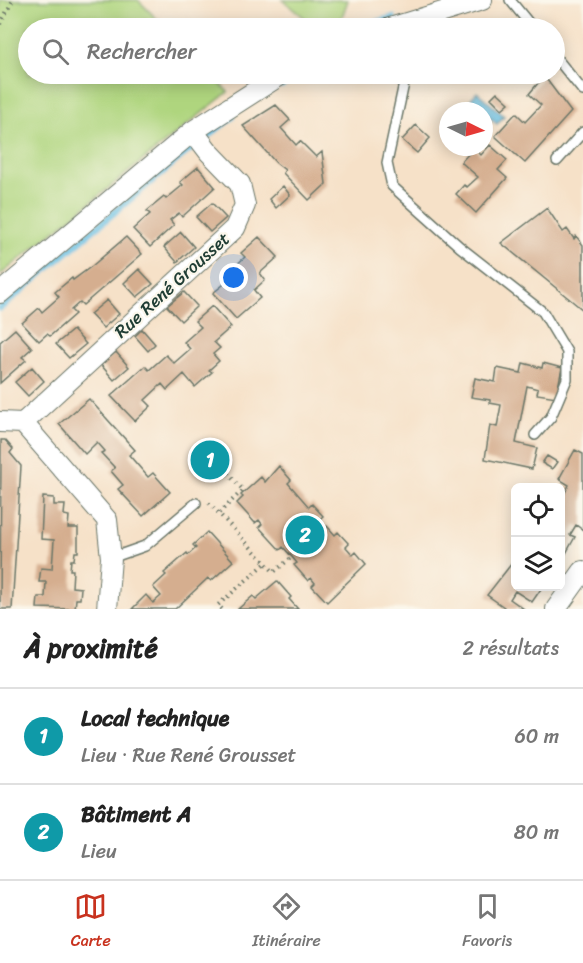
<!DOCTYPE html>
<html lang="fr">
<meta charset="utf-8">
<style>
:root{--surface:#fff;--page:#f2f2f2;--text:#222;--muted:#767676;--line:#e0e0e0;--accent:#c8321e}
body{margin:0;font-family:Sriracha,sans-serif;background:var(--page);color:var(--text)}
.controls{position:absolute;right:18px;bottom:18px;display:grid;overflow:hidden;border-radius:9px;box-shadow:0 3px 15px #0003}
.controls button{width:54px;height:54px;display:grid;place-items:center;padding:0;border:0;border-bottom:2px solid var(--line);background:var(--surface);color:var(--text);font:30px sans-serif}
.compass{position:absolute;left:439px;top:102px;width:54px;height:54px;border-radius:50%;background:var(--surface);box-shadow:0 3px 15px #0003;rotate:95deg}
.you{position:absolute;left:234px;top:278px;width:21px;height:21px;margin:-15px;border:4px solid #fff;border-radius:50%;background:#1a73e8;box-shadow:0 0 0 9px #1a73e833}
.badge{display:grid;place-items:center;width:39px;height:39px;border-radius:50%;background:var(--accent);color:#fff;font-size:20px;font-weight:700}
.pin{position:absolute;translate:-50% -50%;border:3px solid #fff;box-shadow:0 2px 6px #0006}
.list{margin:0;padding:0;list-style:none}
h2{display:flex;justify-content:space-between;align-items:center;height:78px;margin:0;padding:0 24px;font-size:26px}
h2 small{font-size:20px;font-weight:400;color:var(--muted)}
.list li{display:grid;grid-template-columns:39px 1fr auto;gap:18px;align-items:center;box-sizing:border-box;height:96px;padding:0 24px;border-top:2px solid var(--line)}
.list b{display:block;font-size:22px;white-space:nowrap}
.list p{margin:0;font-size:20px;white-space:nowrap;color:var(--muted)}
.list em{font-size:20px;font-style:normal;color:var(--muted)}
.icon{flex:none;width:33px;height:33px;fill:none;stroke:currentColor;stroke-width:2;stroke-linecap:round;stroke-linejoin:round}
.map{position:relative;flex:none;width:583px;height:609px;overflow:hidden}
.search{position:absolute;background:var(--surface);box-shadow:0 3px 15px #0003;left:18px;right:18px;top:18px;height:66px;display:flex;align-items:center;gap:15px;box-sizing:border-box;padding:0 21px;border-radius:33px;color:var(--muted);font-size:22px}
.sheet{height:270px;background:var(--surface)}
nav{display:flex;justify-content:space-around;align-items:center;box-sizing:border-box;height:84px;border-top:2px solid var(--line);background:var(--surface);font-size:16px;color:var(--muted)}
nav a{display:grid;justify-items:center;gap:3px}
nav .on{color:var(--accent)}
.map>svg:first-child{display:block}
.green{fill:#afd57e;stroke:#678959;stroke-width:1.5}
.water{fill:#67c0e4;stroke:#437e8c;stroke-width:1.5}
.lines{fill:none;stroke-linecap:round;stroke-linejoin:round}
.stream{stroke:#67c0e4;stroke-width:7}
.building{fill:#d5ae8f}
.service-casing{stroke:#6a7668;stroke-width:12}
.minor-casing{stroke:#6a7668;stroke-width:22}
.path{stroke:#6a7668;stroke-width:4;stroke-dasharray:1.5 4.5;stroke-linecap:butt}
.service{stroke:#fff;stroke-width:9}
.minor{stroke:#fff;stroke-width:20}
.labels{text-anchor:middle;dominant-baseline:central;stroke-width:4.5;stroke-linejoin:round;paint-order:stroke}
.street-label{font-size:18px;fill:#1f3d34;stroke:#fbf7ec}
</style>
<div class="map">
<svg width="583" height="609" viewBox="0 0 583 609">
<rect width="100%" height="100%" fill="#fbf7ec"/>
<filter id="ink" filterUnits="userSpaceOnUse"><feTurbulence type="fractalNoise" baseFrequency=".0167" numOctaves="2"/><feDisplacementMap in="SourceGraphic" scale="12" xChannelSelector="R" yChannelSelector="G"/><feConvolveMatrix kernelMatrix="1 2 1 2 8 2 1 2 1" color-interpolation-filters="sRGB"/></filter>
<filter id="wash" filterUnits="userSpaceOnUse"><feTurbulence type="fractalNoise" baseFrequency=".008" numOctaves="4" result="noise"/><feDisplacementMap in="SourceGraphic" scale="24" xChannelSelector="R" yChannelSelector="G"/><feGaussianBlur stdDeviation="1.35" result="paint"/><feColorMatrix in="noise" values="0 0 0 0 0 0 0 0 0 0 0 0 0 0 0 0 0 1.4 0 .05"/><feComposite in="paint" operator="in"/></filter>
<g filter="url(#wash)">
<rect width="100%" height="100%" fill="#f6e1c8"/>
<path class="green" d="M 0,0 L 138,0 L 166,28 L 28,28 L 28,74 L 210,74 L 228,92 L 0,275 Z
M 283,0 L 348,0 L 342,17 L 328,28 L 317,28 Z"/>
<path class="water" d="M 477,92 L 504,116 L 497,124 L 470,100 Z"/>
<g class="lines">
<path class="stream" d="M 378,22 L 393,18
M 282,85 L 300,74
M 0,308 L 180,157 L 232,117"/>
</g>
<g id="blocks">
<path class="building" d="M 544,76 L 571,112 L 525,163 L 495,136 L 516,113 L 525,122 L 541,105 L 529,94 Z
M 497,92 L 509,103 L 502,109 L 491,98 Z
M 276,105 L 290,120 L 281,128 L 296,145 L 300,141 L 316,157 L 322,152 L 326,184 L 309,200 L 283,173 L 285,170 L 276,163 L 243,126 Z
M 416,125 L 430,138 L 417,153 L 402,140 Z
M 490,145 L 507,160 L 498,170 L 507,178 L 476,213 L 456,194 L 464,185 L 467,187 L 478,177 L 461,162 L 474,148 L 481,155 Z
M 198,167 L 215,187 L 182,217 L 179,213 L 170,220 L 174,225 L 150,247 L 133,229 L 150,214 L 147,211 L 164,197 L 166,199 L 183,185 L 180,182 Z
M 283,186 L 290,195 L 276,208 L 269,199 Z
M 212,203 L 226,218 L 210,232 L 196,217 Z
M 547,208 L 563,232 L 567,229 L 574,239 L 576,236 L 583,245 L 583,310 L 501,243 Z
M 181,232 L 194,247 L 177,262 L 164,247 Z
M 126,237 L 142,254 L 83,305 L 80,302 L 71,310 L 75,314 L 50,336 L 47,334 L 39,341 L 22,323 L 39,308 L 42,312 L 59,297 L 55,292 L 72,278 L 73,280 L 92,266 Z
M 259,237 L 278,257 L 260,273 L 265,280 L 254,290 L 260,298 L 236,319 L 213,293 L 238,273 L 233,268 L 245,257 L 241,253 Z
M 139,269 L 153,284 L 137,297 L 124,283 Z
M 184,292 L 197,306 L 181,321 L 167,306 Z
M 107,300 L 119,314 L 103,328 L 90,314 Z
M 212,306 L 231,327 L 214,342 L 220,348 L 213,354 L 219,361 L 209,370 L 212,372 L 195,387 L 184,374 L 167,390 L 162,384 L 145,400 L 151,406 L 135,421 L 111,396 L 145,366 L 149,370 L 166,355 L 174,363 L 190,349 L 184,342 L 201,327 L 195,321 Z
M 15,329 L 32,348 L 22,357 L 26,360 L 0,383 L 0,342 Z
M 142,329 L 155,344 L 148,351 L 135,336 Z
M 73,330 L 86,344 L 69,358 L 56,344 Z
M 116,352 L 129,367 L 114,380 L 101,365 Z
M 523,363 L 542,368 L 543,363 L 562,368 L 556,397 L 537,394 L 538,389 L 527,386 L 516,443 L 537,448 L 532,469 L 485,459 L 490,425 L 497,427 L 501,405 L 490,403 L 490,400 L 471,397 L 475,378 L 495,382 L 497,368 L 521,373 Z
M 32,367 L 44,381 L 28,396 L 15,382 Z
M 89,399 L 135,450 L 129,455 L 148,477 L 153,473 L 170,492 L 143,516 L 118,489 L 123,485 L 111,471 L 115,468 L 101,453 L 105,451 L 97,442 L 85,454 L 59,424 Z
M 1,440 L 5,440 L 13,449 L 10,453 L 21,466 L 12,609 L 0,609 Z
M 214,443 L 227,457 L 206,476 L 193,462 Z
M 575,450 L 583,454 L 583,530 L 576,525 L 570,535 L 575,537 L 564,557 L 561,555 L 561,500 L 569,485 L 559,479 Z
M 547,456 L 557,462 L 552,469 L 542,463 Z
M 279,466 L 291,480 L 288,483 L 309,507 L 312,504 L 323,516 L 311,527 L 318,535 L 327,526 L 335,535 L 338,532 L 349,544 L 346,547 L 353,555 L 356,552 L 366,564 L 327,602 L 312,586 L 315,583 L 311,578 L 308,581 L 294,565 L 297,563 L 292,557 L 283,547 L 280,550 L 259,527 L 262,524 L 259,520 L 255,523 L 237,503 L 243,497 L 241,495 L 261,477 L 265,482 Z
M 43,497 L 54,498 L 54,505 L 65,505 L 64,515 L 69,516 L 68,528 L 78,528 L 78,552 L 75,552 L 74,560 L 71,560 L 70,570 L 73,570 L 72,587 L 81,588 L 80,599 L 76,599 L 75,609 L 37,608 L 38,597 L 45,597 L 46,582 L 39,582 L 41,568 L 52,569 L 54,540 L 41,539 Z
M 207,532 L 233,561 L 211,581 L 208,578 L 175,609 L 132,609 L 146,595 L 153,603 L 161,596 L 153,587 L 166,575 L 164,573 L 187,553 L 188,555 L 196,548 L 193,545 Z
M 516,558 L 516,586 L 543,586 L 532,602 L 515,591 L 510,599 L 524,609 L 502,609 L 504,607 L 487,595 Z
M 277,581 L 291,597 L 289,599 L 298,609 L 238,609 L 253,596 L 256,599 Z"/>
</g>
</g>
<g filter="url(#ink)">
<use href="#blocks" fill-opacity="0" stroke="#6a7668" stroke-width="1.5"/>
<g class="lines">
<defs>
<path id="service" d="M 510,0 L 533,28
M 554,55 L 583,91
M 406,74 L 387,163 L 392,186 L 460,247 L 543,312 L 567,352 L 567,379 L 551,417 L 535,435
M 557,161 L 583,132
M 111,558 L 145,546 L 196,503"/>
<path id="minor" d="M 390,28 L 482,0
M 0,293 L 193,131 L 282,74
M 0,422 L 23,423 L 107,520 L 111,558 L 107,609
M 23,423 L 235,228 L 245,205 L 240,184 L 209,152 L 193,131
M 556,609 L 583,571"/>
</defs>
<use href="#service" class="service-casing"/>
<use href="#minor" class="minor-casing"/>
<path class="path" d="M 0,24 L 13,0
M 209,503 L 274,572 L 292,557
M 219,513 L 243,490 L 228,474
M 222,609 L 218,605 L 266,563"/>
<use href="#service" class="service"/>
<use href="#minor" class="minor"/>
</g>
</g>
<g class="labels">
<g class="street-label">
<text transform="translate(172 285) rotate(-42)">Rue René Grousset</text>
</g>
</g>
</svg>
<div class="controls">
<button><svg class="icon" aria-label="locate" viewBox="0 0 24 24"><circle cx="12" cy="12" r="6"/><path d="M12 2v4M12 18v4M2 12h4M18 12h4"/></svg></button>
<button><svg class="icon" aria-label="layers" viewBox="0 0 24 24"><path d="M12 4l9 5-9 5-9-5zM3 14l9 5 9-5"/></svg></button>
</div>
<svg class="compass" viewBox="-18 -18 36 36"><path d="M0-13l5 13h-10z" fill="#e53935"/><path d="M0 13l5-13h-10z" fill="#767676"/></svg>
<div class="you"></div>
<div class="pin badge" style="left:210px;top:460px;background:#0f9aa8">1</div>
<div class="pin badge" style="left:305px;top:535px;background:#0f9aa8">2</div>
<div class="search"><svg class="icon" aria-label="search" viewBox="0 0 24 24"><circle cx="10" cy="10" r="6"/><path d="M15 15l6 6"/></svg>Rechercher</div>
</div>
<section class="sheet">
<h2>À proximité<small>2 résultats</small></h2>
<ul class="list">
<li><span class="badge" style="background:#0f9aa8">1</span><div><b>Local technique</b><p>Lieu · Rue René Grousset</p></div><em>60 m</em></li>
<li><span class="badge" style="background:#0f9aa8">2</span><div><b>Bâtiment A</b><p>Lieu</p></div><em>80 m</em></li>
</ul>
</section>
<nav>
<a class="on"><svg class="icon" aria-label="map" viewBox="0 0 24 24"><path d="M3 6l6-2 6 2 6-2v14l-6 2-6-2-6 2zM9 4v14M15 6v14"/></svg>Carte</a>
<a><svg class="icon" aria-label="directions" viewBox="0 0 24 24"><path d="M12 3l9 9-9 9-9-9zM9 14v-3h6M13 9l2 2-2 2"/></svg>Itinéraire</a>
<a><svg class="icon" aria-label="saved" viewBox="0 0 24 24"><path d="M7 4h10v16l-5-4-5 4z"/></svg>Favoris</a>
</nav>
